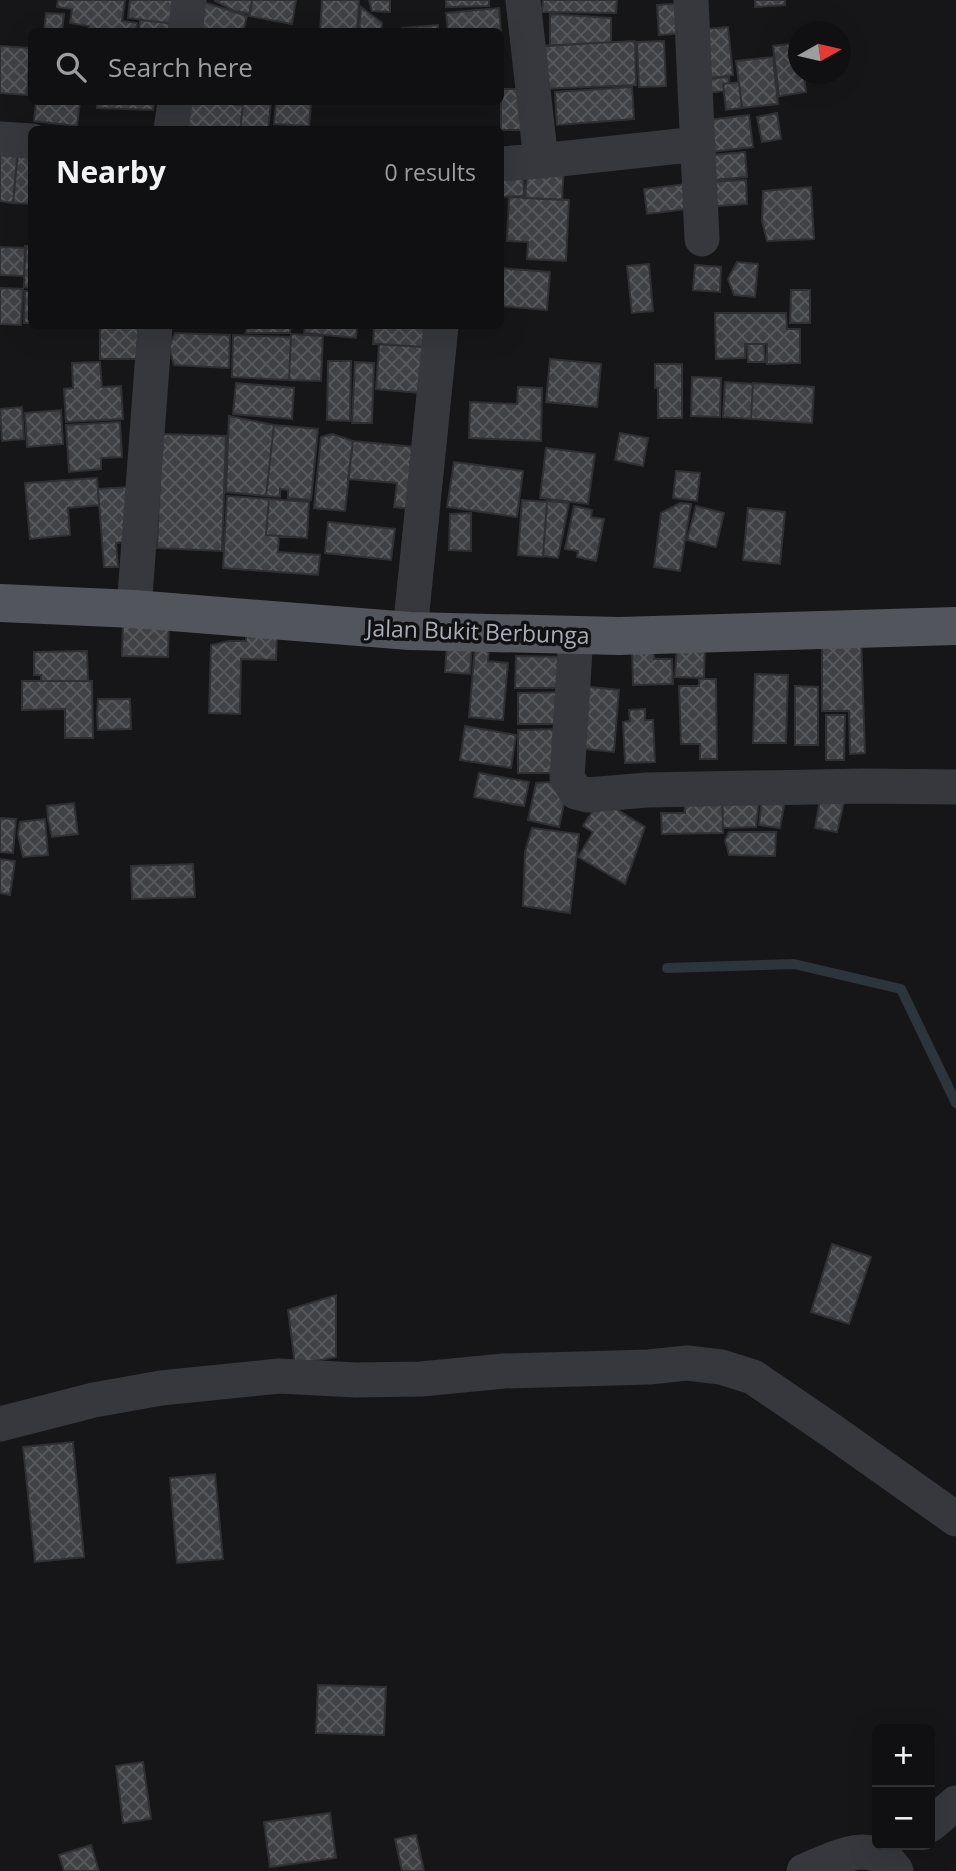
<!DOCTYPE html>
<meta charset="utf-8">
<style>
:root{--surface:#101012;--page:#19191b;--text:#f1f3f6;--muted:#9c9d9f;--line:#303032}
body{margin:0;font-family:"Open Sans",sans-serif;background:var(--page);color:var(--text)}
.controls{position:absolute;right:21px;bottom:21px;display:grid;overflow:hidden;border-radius:10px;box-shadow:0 7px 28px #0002}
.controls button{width:63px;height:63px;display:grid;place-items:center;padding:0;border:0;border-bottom:2px solid var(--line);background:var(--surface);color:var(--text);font:35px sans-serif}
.compass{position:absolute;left:788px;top:21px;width:63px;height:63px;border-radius:50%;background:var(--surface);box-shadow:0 7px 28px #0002;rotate:82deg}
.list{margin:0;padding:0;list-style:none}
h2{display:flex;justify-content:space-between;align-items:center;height:91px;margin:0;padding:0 28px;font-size:30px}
h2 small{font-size:23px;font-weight:400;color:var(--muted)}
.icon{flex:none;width:38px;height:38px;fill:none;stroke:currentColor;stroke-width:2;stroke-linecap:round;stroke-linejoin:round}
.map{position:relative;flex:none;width:956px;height:1871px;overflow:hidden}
.search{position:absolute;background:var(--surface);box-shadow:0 7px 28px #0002;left:28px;top:28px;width:476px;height:77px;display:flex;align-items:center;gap:18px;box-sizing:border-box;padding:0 24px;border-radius:10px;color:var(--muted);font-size:26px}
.panel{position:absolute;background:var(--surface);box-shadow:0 7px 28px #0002;left:28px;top:126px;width:476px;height:203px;border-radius:10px}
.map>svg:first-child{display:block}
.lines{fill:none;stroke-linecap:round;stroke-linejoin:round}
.stream{stroke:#2c353c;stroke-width:10}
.building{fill:url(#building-cross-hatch);stroke:#303034;stroke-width:2}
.minor{stroke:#37383d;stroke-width:35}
.major{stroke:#53555c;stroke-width:38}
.labels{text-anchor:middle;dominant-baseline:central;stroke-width:7;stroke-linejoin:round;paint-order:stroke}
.street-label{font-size:23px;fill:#a8adb8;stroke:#111113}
</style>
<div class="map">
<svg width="956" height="1871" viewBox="0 0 956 1871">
<defs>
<pattern id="building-cross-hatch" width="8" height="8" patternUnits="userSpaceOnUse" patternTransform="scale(1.75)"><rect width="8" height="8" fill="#404145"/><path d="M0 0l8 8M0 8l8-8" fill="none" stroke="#595a5e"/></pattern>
</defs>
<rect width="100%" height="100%" fill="#161618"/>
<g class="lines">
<path class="stream" d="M 667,968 L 794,964 L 901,989 L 956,1103"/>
</g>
<path class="building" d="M 58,0 L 125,0 L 122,21 L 137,23 L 136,32 L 88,32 L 89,26 L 70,23 L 72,9 L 57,7 Z
M 130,0 L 176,0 L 173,24 L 128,18 Z
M 197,0 L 247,16 L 243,32 L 210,32 L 188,26 Z
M 215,0 L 252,0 L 250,14 L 235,11 L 215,1 Z
M 252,0 L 296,0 L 292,24 L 249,16 Z
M 322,0 L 359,0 L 357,32 L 320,32 Z
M 369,0 L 390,0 L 390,12 L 372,11 Z
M 446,0 L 489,0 L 489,6 L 446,7 Z
M 543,0 L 617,0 L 616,13 L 542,12 Z
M 755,0 L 785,0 L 785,5 L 755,7 Z
M 687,3 L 690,33 L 659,35 L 657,5 Z
M 361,7 L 382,23 L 381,32 L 359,32 Z
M 499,8 L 502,44 L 500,32 L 448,32 L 446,13 Z
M 46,13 L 64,14 L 62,32 L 44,32 Z
M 550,14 L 611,18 L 611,42 L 550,46 Z
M 140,20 L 177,24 L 176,32 L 139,32 Z
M 438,25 L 438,32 L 402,32 L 402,28 Z
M 728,27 L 733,75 L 696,80 L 694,30 Z
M 635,41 L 636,85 L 540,89 L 537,46 Z
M 664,41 L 666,86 L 639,87 L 637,42 Z
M 799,43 L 799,74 L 804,74 L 806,92 L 779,96 L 773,46 Z
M 0,46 L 30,48 L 27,95 L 0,93 Z
M 773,57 L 778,104 L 742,108 L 736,61 Z
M 729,77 L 729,83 L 723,84 L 724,91 L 700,94 L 698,80 Z
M 739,82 L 742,108 L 726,110 L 723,84 Z
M 632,87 L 634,119 L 557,125 L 555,92 Z
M 501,89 L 522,89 L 521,130 L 501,130 Z
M 36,102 L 80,102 L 77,126 L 34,121 Z
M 97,102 L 154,102 L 153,110 L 97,108 Z
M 188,102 L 208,102 L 243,105 L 240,130 L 186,130 Z
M 208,102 L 271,102 L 268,130 L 240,130 L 243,105 Z
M 276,102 L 311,102 L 309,126 L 274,124 Z
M 777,113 L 781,139 L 762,142 L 757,117 Z
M 749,115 L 753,147 L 702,153 L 699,121 Z
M 0,141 L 19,142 L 13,203 L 0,201 Z
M 18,148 L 32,150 L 32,204 L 13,203 Z
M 745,152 L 747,177 L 702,181 L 700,156 Z
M 528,163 L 564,165 L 562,200 L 525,198 Z
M 500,165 L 523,165 L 524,196 L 500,197 Z
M 746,180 L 747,204 L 702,207 L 701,182 Z
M 693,183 L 696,208 L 647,214 L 644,189 Z
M 811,187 L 814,239 L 767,241 L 762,221 L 763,191 Z
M 509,197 L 569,200 L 566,261 L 527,259 L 528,242 L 507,241 Z
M 25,246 L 32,246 L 32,288 L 24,287 Z
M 0,247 L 26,248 L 24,276 L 0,275 Z
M 737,262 L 758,264 L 755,297 L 734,295 L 728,279 Z
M 649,264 L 653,311 L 632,313 L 627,266 Z
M 695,265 L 721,267 L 720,292 L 693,290 Z
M 500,268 L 550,272 L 547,310 L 500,306 Z
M 0,288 L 23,289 L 21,325 L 0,324 Z
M 791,290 L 810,290 L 810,323 L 790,323 Z
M 25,291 L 32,291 L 32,323 L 24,323 Z
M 715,313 L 786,313 L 787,329 L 800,329 L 800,363 L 767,364 L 767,344 L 745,344 L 745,358 L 716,359 Z
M 100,326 L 151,326 L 151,359 L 100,359 Z
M 247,326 L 291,326 L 290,333 L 246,333 Z
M 305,326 L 357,326 L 356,338 L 304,333 Z
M 374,326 L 424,326 L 423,347 L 373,344 Z
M 175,333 L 230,335 L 229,368 L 174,365 L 169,346 Z
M 291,334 L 323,336 L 321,381 L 289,380 Z
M 233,335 L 291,337 L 289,380 L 232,377 Z
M 379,344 L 423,347 L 420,393 L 376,389 Z
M 747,344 L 764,344 L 765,362 L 748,362 Z
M 550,359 L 601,364 L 597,407 L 546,402 Z
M 328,361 L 351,361 L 350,421 L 327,420 Z
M 100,362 L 102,387 L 121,386 L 123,419 L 66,422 L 64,389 L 73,388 L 72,363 Z
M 355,362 L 374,363 L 372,423 L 352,423 Z
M 655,364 L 682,364 L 682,418 L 658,418 L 658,388 L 655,388 Z
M 692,377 L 721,378 L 720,417 L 691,416 Z
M 725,382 L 753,384 L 751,419 L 723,417 Z
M 236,383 L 294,388 L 292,419 L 233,414 Z
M 753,383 L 814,387 L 812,423 L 751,419 Z
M 518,387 L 542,388 L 541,441 L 469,438 L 470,402 L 517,404 Z
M 22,407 L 24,439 L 2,441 L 0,409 Z
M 61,410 L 63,444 L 27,447 L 25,413 Z
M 229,416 L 274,425 L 266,496 L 226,492 Z
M 120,422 L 122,457 L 101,458 L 101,469 L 69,472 L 66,425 Z
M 274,425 L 318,429 L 311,500 L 288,498 L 288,490 L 280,489 L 280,497 L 266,496 Z
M 620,433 L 648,438 L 643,466 L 615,460 Z
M 162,434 L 226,436 L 222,551 L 157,548 Z
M 332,434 L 353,441 L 345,511 L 314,508 L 321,437 Z
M 353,441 L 426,448 L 420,510 L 394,507 L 397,483 L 348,479 Z
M 546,448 L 595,454 L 588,504 L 540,498 Z
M 454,462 L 523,471 L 517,517 L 447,507 Z
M 676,471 L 700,473 L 697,501 L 673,498 Z
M 97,478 L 99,505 L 68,508 L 70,535 L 30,539 L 25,483 Z
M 129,487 L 134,541 L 116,543 L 118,567 L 104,567 L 98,489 Z
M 227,496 L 269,499 L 266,535 L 279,536 L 278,552 L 320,555 L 318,575 L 223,568 Z
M 269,499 L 309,502 L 307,538 L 266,535 Z
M 522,500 L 547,502 L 543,557 L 518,555 Z
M 547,501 L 569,503 L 558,558 L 543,556 Z
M 680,503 L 691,504 L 680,571 L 654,567 L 661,513 Z
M 574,506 L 592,510 L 591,517 L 604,519 L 596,561 L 577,557 L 578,551 L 565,549 Z
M 696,506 L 724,513 L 716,547 L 687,540 Z
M 748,508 L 785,512 L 780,564 L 743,560 Z
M 471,513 L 471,551 L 449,550 L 450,514 Z
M 328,522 L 395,529 L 391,560 L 325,553 Z
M 123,622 L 169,624 L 168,657 L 122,656 Z
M 246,635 L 277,636 L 276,660 L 241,659 L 240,714 L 209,713 L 211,645 L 229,641 L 246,641 Z
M 822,636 L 861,636 L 865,753 L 850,754 L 849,711 L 822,711 Z
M 447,643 L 472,644 L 470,674 L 445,672 Z
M 677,645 L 705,646 L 704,678 L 675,677 Z
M 654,646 L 654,659 L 672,659 L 673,684 L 633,685 L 632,647 Z
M 475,647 L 489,649 L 488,661 L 508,663 L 503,720 L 469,717 Z
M 87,651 L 88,681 L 41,681 L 41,675 L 34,675 L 34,652 Z
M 516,656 L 566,657 L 566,688 L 515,688 Z
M 755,674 L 788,675 L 786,743 L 753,743 Z
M 699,679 L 716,679 L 717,759 L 700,759 L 700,744 L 681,744 L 679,686 L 699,686 Z
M 22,681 L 92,681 L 93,738 L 65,738 L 65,709 L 22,710 Z
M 582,686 L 619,690 L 614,752 L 576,748 Z
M 795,686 L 818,687 L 818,745 L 795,745 Z
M 566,692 L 566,724 L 518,724 L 518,693 Z
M 98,699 L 130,699 L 131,729 L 98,730 L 97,714 Z
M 645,709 L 645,720 L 653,720 L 655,762 L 625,763 L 623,722 L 630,721 L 629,710 Z
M 826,715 L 845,715 L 844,760 L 826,760 Z
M 465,726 L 516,735 L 511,768 L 460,760 Z
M 565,729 L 565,773 L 518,773 L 518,730 Z
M 479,773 L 529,782 L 524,806 L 474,797 Z
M 550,782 L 567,790 L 559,827 L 528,820 L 536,783 Z
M 822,788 L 847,789 L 837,832 L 815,828 Z
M 760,789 L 756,827 L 723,828 L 722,790 Z
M 787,789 L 780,828 L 759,825 L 763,790 Z
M 722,790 L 723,833 L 662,834 L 661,813 L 685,813 L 684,791 Z
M 600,799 L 645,827 L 625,884 L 578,857 L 593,832 L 583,826 Z
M 74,803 L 78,834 L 52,837 L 48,819 L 47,806 Z
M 0,818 L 16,819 L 13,853 L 0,852 Z
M 45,819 L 48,855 L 23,857 L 18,834 L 20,822 Z
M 532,828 L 579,834 L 570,913 L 523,906 L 525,852 Z
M 729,832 L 776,832 L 775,856 L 729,855 L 725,840 Z
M 0,859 L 15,861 L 10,895 L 0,893 Z
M 193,864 L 195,897 L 132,899 L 131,866 Z
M 832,1244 L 871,1257 L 849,1324 L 811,1312 Z
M 336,1295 L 336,1357 L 295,1365 L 288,1310 Z
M 73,1442 L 84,1557 L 35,1562 L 23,1447 Z
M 215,1474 L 223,1559 L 177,1563 L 170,1478 Z
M 318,1685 L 386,1687 L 384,1735 L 316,1733 Z
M 143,1762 L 151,1819 L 123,1823 L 116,1766 Z
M 330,1813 L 336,1858 L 270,1867 L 264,1822 Z
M 416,1835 L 424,1871 L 402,1871 L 395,1839 Z
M 91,1845 L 99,1871 L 64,1871 L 59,1855 Z"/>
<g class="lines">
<path class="minor" d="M 691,0 L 702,239
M 185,32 L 189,0
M 171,130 L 175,102
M 0,139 L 32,141
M 541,161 L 698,144
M 500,164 L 541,161 L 523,0
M 134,609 L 155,326
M 410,631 L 441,326
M 576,635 L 567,778 L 576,792 L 588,795 L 647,790 L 864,786 L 956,787
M 0,1424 L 94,1400 L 161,1388 L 279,1376 L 356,1380 L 421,1379 L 504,1371 L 649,1367 L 687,1363 L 721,1367 L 753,1377 L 832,1431 L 956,1519
M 930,1825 L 956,1803
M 804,1871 C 835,1859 872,1835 896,1871"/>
<path class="major" d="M 0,603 L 134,609 L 410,631 L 619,636 L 956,626"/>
</g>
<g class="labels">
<g class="street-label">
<text transform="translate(478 631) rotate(2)">Jalan Bukit Berbunga</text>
</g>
</g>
</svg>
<div class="controls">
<button>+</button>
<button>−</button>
</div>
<svg class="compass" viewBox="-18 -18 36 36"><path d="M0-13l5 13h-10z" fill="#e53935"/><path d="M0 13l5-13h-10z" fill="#9c9d9f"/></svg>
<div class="search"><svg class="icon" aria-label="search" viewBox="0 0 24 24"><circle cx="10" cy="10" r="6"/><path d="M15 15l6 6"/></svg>Search here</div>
<section class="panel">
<h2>Nearby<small>0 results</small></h2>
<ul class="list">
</ul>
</section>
</div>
